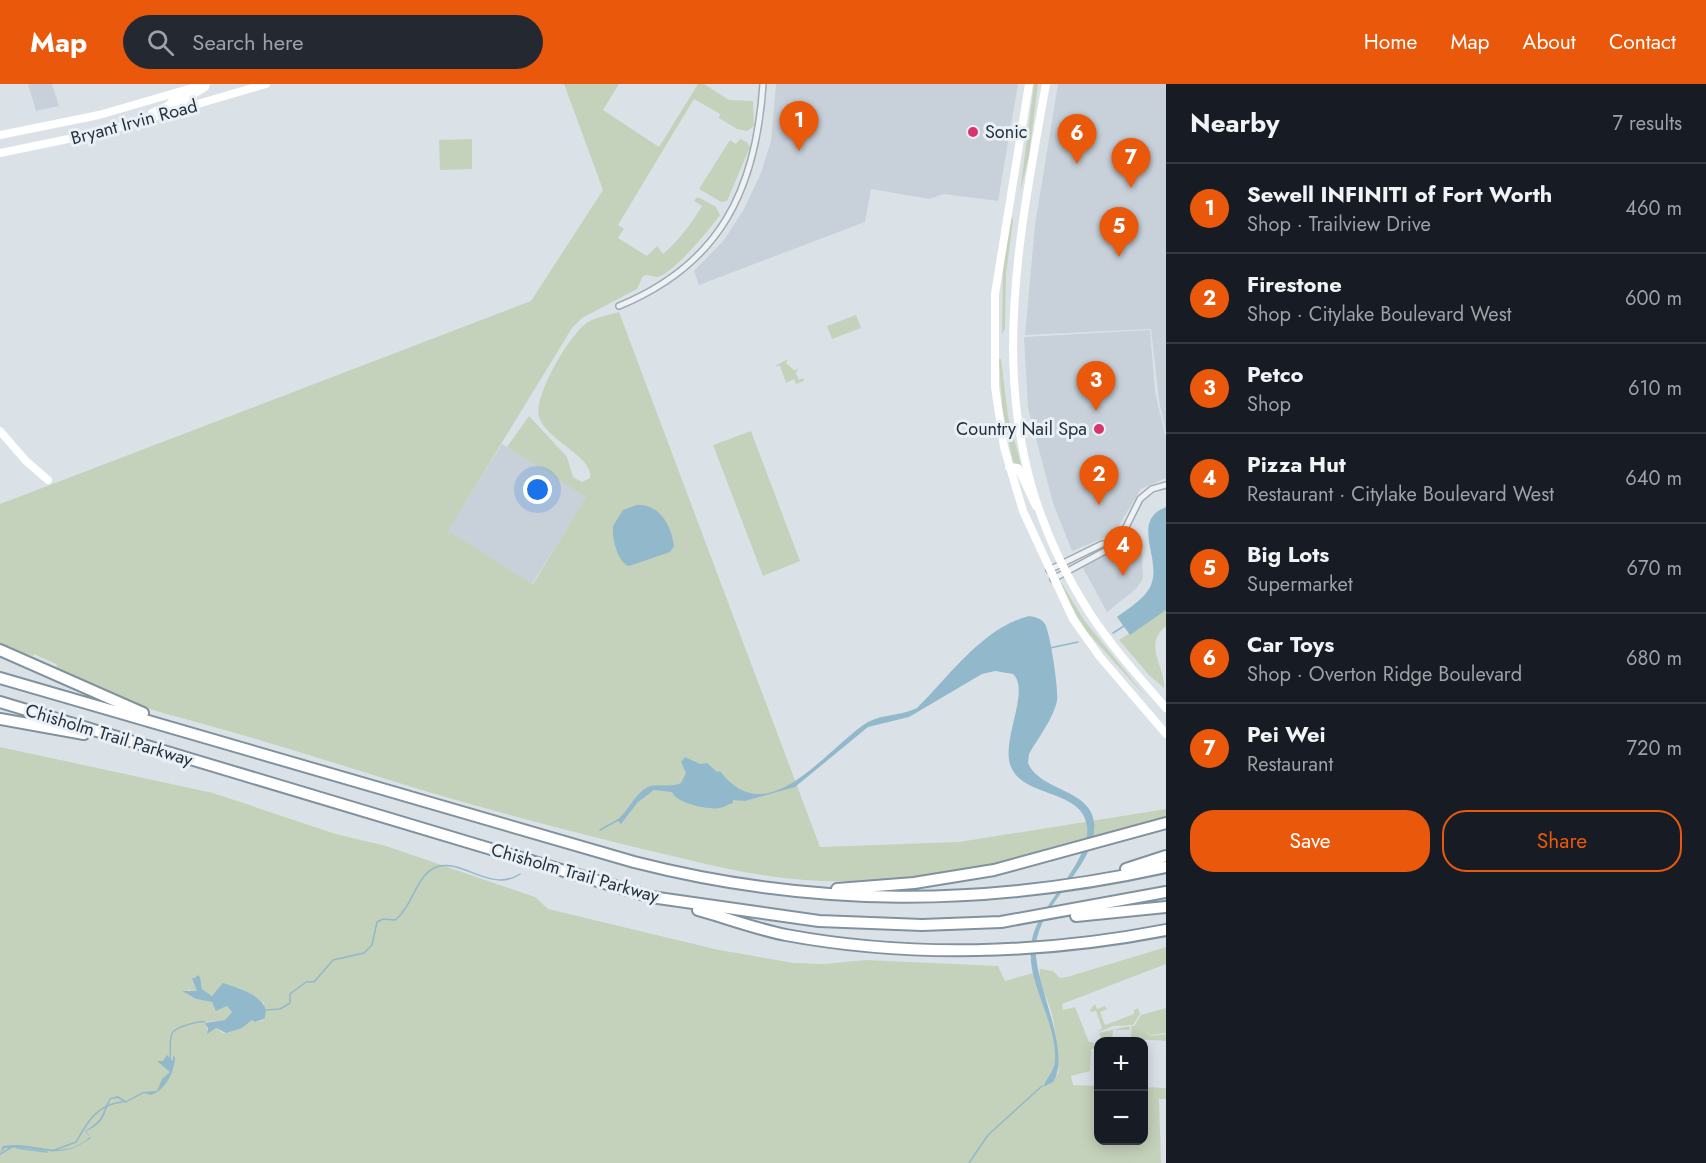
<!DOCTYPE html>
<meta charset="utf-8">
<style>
:root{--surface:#171b24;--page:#242831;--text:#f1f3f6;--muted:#9ea1a6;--line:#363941;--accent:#ea580c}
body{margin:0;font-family:Jost,sans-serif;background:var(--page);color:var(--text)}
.controls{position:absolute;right:18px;bottom:18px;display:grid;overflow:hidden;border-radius:12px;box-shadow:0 3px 15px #0003}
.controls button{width:54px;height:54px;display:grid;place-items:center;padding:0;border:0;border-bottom:2px solid var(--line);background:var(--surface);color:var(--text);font:30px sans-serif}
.you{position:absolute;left:538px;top:406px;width:21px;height:21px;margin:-15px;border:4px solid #fff;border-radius:50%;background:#1a73e8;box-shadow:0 0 0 9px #1a73e833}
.badge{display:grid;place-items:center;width:39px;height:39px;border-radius:50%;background:var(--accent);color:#fff;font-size:20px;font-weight:700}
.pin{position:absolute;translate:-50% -50px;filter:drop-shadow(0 2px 3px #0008)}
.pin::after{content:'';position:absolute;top:32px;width:21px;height:18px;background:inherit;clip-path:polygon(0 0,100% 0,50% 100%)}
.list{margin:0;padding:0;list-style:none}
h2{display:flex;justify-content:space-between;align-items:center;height:78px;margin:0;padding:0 24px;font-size:26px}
h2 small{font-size:20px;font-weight:400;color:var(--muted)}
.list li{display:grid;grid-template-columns:39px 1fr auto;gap:18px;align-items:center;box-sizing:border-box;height:90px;padding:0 24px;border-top:2px solid var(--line)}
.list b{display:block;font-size:22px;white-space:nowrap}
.list p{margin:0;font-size:20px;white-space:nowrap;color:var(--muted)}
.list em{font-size:20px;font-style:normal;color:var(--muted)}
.actions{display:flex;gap:12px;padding:18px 24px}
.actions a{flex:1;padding:14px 0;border:2px solid var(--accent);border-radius:24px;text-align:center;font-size:21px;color:var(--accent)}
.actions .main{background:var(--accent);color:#fff}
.icon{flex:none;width:33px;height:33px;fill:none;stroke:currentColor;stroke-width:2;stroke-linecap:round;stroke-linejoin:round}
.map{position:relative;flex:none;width:1166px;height:1079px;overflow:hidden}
header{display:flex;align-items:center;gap:36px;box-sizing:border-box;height:84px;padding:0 30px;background:var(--accent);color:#fff}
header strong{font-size:28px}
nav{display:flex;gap:33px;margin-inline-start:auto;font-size:21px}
.search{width:420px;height:54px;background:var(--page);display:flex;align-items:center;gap:15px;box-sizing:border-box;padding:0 21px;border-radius:33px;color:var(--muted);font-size:22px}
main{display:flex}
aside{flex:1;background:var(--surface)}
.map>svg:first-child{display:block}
.built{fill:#c8d1d9}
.green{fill:#c5d2bb;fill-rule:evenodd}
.water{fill:#92b8cb}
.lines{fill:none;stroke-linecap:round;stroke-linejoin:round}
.stream{stroke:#92b8cb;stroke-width:1.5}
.street-casing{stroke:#a0aab1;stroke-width:8}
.highway-casing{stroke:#81929f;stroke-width:14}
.street{stroke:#eef2f5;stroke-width:5}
.secondary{stroke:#fff;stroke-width:8}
.highway{stroke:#fff;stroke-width:10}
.poi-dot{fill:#da326b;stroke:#eaf0f5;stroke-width:2}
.labels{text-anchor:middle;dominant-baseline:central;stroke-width:6;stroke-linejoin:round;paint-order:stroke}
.street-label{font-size:18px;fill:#24323e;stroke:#eaf0f5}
.poi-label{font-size:18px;fill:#24323e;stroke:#eaf0f5;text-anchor:start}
</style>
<header>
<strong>Map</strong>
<div class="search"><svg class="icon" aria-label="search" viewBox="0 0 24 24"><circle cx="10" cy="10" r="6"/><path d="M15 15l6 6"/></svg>Search here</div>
<nav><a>Home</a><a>Map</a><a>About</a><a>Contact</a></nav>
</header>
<main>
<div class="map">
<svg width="1166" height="1079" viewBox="0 0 1166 1079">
<rect width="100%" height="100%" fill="#dbe2e7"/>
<path class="built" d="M 28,0 L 52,0 L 59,22 L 36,27 Z
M 776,0 L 1018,0 L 998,117 L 944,110 L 929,115 L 871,105 L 865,138 L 699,201 L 694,187 L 724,156 L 744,125 L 761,89 L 771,57 Z
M 1058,0 L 1166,0 L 1166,348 L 1159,317 L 1151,245 L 1025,251 L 1035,141 Z
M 1150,246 L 1155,308 L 1166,354 L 1166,394 L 1141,405 L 1116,446 L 1104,454 L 1072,467 L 1053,419 L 1028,324 L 1024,253 Z
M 502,360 L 587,413 L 532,500 L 447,447 Z
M 1136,447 L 1142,470 L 1143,495 L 1136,505 L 1107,528 L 1083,484 Z"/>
<path class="green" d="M 564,0 L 619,0 L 603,26 L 659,63 L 698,0 L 704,0 L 729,16 L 753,17 L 754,42 L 747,47 L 737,45 L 719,34 L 720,30 L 694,15 L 618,141 L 624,145 L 618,154 L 647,172 L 657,162 L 663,170 C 679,156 691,140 702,122 L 694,117 L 696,114 L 700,114 L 716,123 L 720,131 C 711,144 672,191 657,193 C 652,193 649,190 643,192 L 637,205 L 582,234 L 572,244 L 448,447 L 533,500 L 586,413 L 507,363 L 529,332 L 567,373 L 573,393 L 582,398 L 590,394 C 594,373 546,356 539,333 C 533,313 570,249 588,238 C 597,233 609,231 619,228 L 820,763 L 959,758 L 1166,725 L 1166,732 C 1064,762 964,795 856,797 C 798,799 740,789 685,775 C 598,755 514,733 428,708 C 340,681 251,652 163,629 C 126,619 91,599 57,584 L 56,580 L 34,570 L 33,572 L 0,560 L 0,420 L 531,217 L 603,106 Z
M 1034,0 L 1038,0 L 1029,72 L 1020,109 Z
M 472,55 L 472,85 L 440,86 L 439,56 Z
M 740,55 L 747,58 L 750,63 L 727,117 L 721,118 L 699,105 L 730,56 L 736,60 Z
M 1012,132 L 1013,137 L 1006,190 L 1005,245 L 1002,250 L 1003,176 Z
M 856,231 L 861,244 L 832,255 L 827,242 Z
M 788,275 L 786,279 L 795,287 L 799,283 L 796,289 L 799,296 L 803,294 L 804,297 L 796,300 L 794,295 L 786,299 L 780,282 L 775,282 Z
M 999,275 L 1001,275 L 1008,332 L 1022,384 L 1013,379 L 1002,323 Z
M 751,347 L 800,477 L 763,492 L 713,361 Z
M 1061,498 L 1084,536 L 1147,614 L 1087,548 L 1061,505 Z
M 1166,526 L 1166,542 C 1142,561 1166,584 1164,604 L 1149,591 L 1119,556 Z
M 0,663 L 213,709 L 336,750 L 386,762 L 535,813 L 548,825 L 719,866 L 794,879 L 824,880 L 866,876 L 998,882 L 1005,897 L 1033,889 C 1038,922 1075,973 1042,1002 L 1058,990 C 1060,978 1054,932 1049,921 C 1045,909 1038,898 1040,885 L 1053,887 L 1060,894 L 1067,893 L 1166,863 L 1166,880 L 1062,920 L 1063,926 L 1075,923 L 1089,958 L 1093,958 L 1096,964 L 1091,965 L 1090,987 L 1071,992 L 1073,1001 L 1098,1002 L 1098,1056 L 1144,1056 L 1144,1003 L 1166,1004 L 1166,1015 L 1159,1015 L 1161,1079 L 0,1079 ZM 197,891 L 200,894 L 202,905 L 212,912 C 215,910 217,907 219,905 C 231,896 254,911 264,919 L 264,936 L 256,938 L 252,936 C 242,942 235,947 223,949 L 216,944 L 207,947 L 207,938 L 225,936 L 232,928 L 227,922 L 218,926 L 212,918 L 196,915 L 186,909 L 189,905 L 192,909 L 197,907 Z
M 1095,920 L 1097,925 L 1105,922 L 1107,925 L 1100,928 L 1105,941 L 1134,930 L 1134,926 L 1138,924 L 1140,930 L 1133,941 L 1113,942 L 1098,948 L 1102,944 L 1096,927 L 1091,928 L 1090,926 Z
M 1166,924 L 1166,949 L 1151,951 L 1139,944 L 1151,952 L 1166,950 L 1166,957 L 1134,955 L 1132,957 L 1130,946 L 1113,946 L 1112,957 L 1102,957 L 1099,949 L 1129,942 L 1132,951 L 1131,942 L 1134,942 L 1141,931 Z"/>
<path class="water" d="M 637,421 C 660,420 671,441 674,462 L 670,468 L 629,482 C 617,478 612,454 613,442 L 623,426 Z
M 1166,423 L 1166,526 L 1130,551 L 1117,533 C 1129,524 1148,513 1152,498 C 1160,473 1131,436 1166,423 Z
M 1029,532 C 1035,533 1041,534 1045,540 C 1050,548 1059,607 1057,617 C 1053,635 1038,654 1029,670 L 1028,679 C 1040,707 1090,705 1094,738 C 1099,780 1040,818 1036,861 C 1032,896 1073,967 1053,998 L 1043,1003 C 1045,996 1055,987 1055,976 C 1057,933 1021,895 1033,851 C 1043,818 1092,775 1087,742 C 1082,705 1024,714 1011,683 C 1000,657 1031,607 1013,590 L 995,587 L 982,590 L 909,633 L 868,643 L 795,703 L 745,717 L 733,716 L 733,719 C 728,720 725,723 720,724 C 709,726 677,720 672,708 L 654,706 L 638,718 L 621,740 L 617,736 C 628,728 634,710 648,703 C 659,699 671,704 681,699 L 686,689 L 681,678 L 685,673 L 700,680 L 707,679 L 717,688 L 720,687 C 768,751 826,664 868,638 C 883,630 901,632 917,624 C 948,594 982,544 1029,532 Z
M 197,891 L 200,893 L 202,905 L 212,912 L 223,899 C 238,904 274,914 264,935 L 255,938 L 252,936 L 242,944 L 226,949 L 216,944 L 207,950 L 208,944 L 205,939 L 225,936 L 232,928 L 227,922 L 216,927 L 212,918 L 196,915 L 182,907 L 197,907 L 192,894 L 195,894 Z
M 167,971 L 173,977 L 173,972 L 175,973 C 175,987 165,1007 151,1011 L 144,1009 L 125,1019 L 118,1014 L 111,1015 C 103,1029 106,1039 86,1047 L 91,1054 C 56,1079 41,1060 5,1064 L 0,1069 L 3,1062 C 35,1056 61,1079 90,1053 L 85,1047 C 106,1034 100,1031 110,1014 L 118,1012 L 126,1017 L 143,1008 L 157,1007 L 162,995 L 170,988 L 157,977 L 163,977 Z"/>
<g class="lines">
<path class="stream" d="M 1113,549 L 1124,542
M 1050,564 L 1078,558
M 600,746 L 618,736
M 265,926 L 280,925 L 290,919 L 290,910 L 306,898 L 314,898 L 333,876 L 364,869 L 372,861 L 377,838 L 383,835 L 395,836 C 412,823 416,793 434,784 C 461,772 490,810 520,790
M 170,976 C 172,953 164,947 190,940 C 196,939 198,937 204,938
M 17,1064 L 47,1068
M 52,1067 L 76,1058 C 88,1037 97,1021 122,1018
M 0,1070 L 12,1063
M 969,1079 L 988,1051 L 1042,1002"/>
<defs>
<path id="street" d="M 619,222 C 721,180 756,105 763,0
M 1049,486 L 1102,460 L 1110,460
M 1053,495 L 1105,467 L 1123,449 L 1140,415 L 1152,405 L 1166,401"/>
<path id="highway" d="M 0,566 L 143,629
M 0,594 L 634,778 C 814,824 985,823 1166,783
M 0,618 L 651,813 L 819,837 L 922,841 L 1001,838 L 1166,808
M 0,635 L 84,650
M 1126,785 L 1166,772
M 837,805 L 914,799 L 994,786 L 1166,739
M 698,826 C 727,834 756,845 786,851 C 910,874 1043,870 1166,846
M 1076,832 L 1166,823"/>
</defs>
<use href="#street" class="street-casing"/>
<use href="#highway" class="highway-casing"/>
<use href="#street" class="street"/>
<path class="secondary" d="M 1029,0 L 995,210 L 995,303 L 1004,363 L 1023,427 L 1073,535 L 1100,573 L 1166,650
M 1046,0 C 1012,190 978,354 1089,528 C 1111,562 1139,593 1166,624
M 172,28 L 180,18 L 205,3
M 152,29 L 168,22 L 180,9
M 0,51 L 99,31 L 206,0
M 0,69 L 102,48 L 266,0
M 0,347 L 26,377 L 48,396
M 1009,383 L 1018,384 L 1036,422"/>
<use href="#highway" class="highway"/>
</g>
<g class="poi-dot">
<circle cx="973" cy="48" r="6"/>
<circle cx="1099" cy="345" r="6"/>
</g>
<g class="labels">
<g class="street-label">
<text transform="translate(134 38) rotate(-15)">Bryant Irvin Road</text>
<text transform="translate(109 651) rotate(17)">Chisholm Trail Parkway</text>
<text transform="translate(575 789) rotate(16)">Chisholm Trail Parkway</text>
</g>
<g class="poi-label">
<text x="985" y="48">Sonic</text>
<text x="1087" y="345" text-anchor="end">Country Nail Spa</text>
</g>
</g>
</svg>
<div class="controls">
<button>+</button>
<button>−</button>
</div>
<div class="you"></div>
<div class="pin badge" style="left:799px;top:67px">1</div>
<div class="pin badge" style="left:1099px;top:421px">2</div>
<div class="pin badge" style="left:1096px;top:327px">3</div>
<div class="pin badge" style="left:1123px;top:492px">4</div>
<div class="pin badge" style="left:1119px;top:173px">5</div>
<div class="pin badge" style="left:1077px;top:80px">6</div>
<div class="pin badge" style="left:1131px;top:104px">7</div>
</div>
<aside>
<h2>Nearby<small>7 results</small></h2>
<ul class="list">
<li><span class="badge">1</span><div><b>Sewell INFINITI of Fort Worth</b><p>Shop · Trailview Drive</p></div><em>460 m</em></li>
<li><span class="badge">2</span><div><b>Firestone</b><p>Shop · Citylake Boulevard West</p></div><em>600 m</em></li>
<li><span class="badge">3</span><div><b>Petco</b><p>Shop</p></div><em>610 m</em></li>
<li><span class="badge">4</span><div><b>Pizza Hut</b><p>Restaurant · Citylake Boulevard West</p></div><em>640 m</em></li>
<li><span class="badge">5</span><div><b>Big Lots</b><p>Supermarket</p></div><em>670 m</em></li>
<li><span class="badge">6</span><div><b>Car Toys</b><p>Shop · Overton Ridge Boulevard</p></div><em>680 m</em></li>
<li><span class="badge">7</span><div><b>Pei Wei</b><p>Restaurant</p></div><em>720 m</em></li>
</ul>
<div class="actions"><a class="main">Save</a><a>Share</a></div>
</aside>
</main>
